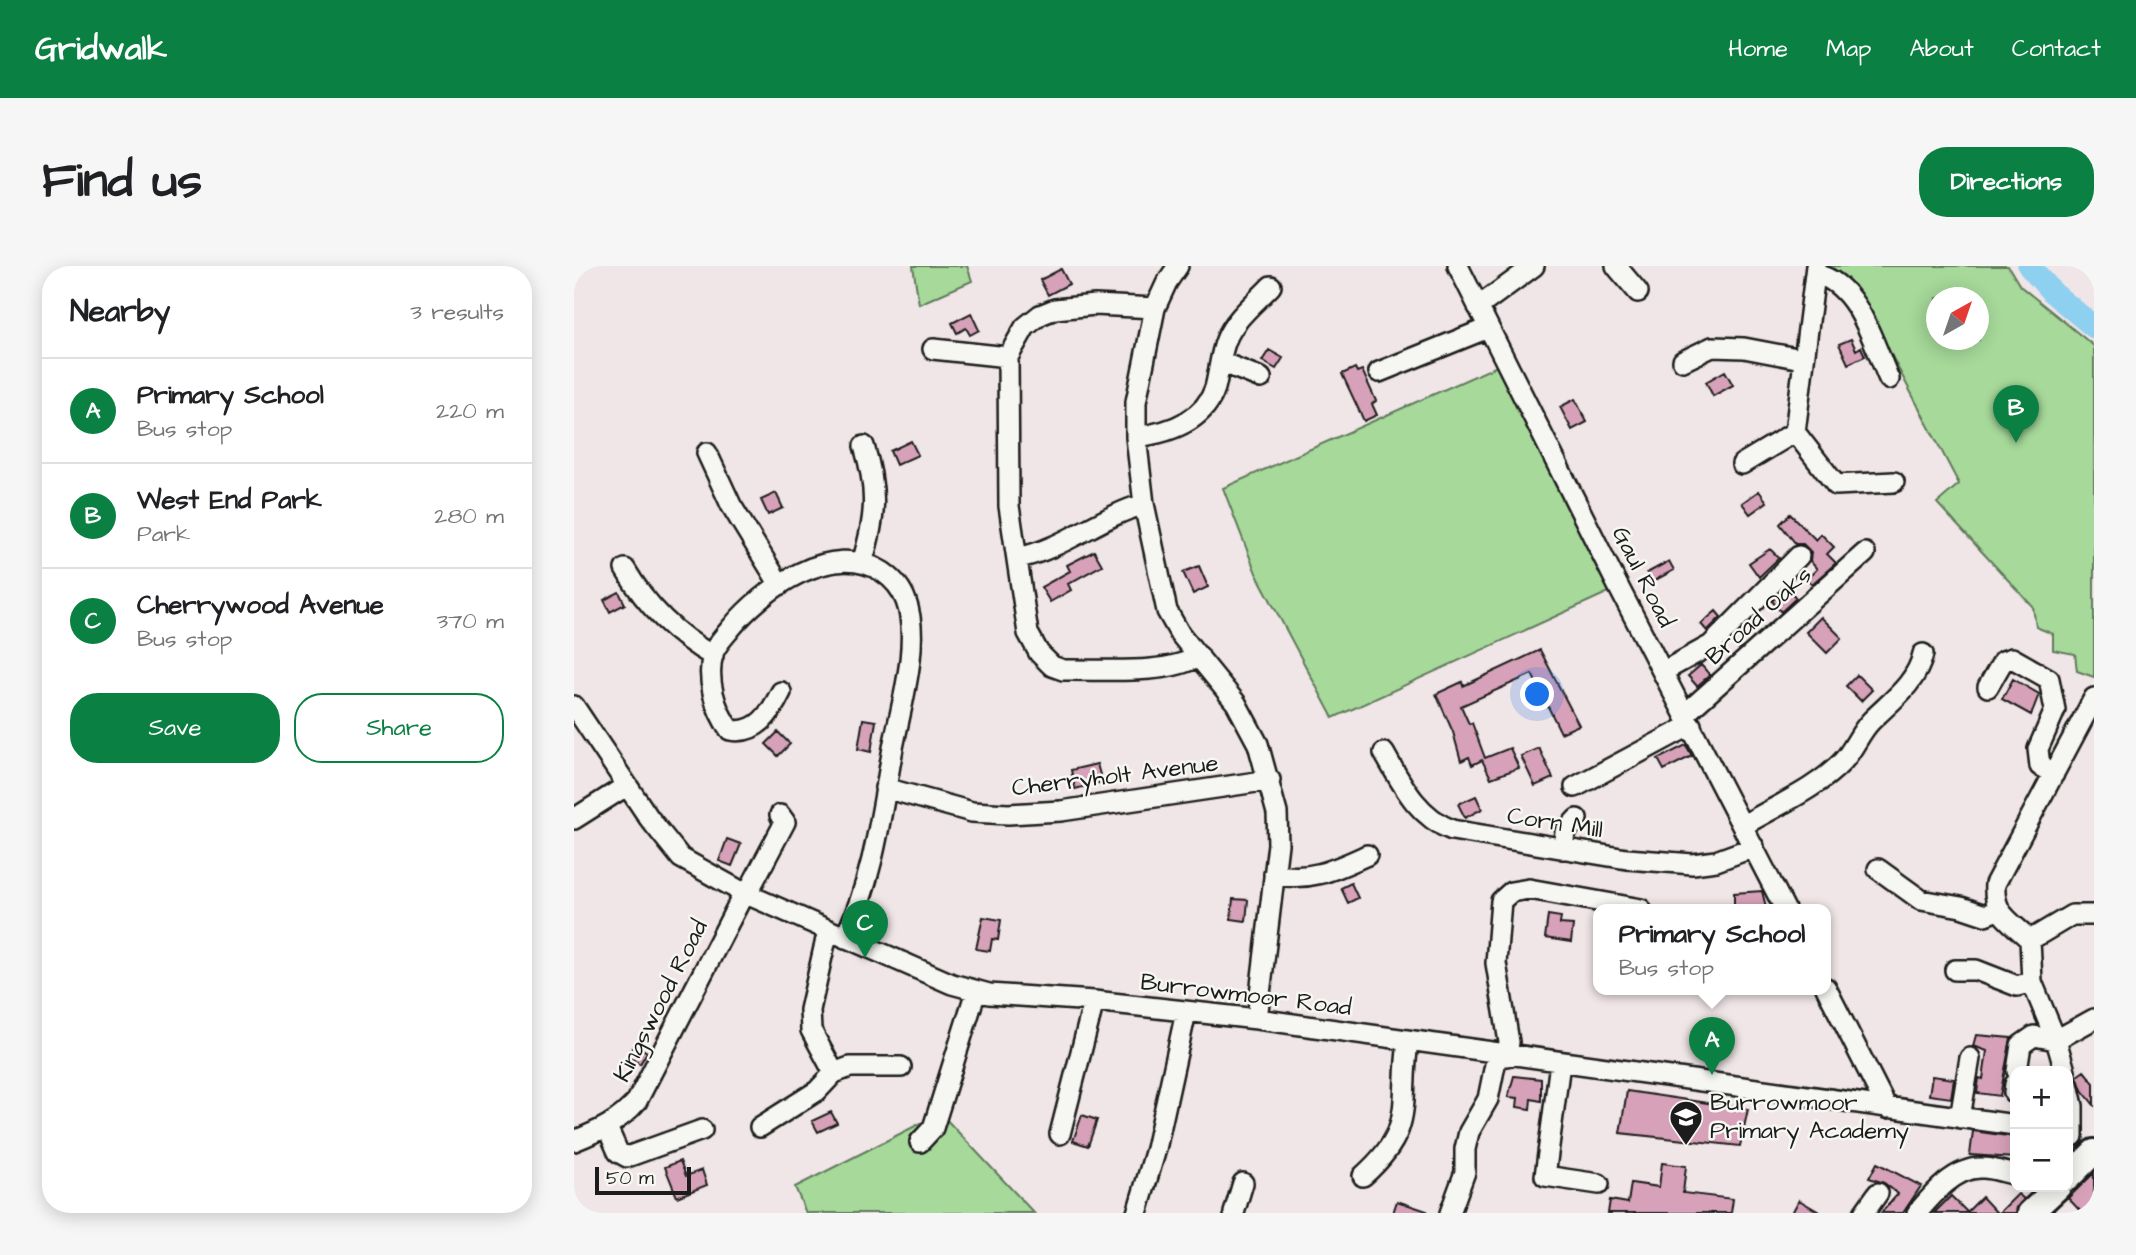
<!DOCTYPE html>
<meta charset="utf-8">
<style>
:root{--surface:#fff;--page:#f6f6f6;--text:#202124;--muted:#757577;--line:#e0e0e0;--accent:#0b8043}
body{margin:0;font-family:"Architects Daughter",sans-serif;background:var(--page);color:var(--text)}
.controls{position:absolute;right:21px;bottom:21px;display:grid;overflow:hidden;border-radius:14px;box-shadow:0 4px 18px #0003}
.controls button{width:63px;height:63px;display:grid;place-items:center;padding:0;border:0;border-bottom:2px solid var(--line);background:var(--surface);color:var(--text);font:35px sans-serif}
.compass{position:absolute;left:1352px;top:21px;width:63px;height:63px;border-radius:50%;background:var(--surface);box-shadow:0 4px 18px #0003;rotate:40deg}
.scale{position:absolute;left:21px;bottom:18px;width:96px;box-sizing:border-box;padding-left:7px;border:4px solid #1c1c1c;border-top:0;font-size:19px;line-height:24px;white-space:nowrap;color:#1c1c1c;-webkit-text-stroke:5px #f6f6f2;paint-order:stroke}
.you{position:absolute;left:964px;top:429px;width:24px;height:24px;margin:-18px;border:5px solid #fff;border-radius:50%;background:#1a73e8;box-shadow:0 0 0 10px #1a73e833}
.badge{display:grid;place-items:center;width:46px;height:46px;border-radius:50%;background:var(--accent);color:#fff;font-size:23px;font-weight:700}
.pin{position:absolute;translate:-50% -58px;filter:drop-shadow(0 2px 4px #0008)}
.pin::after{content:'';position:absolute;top:37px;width:24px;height:21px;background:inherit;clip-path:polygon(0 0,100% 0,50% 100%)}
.popup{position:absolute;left:1019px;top:638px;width:238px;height:91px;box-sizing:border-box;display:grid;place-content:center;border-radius:14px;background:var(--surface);filter:drop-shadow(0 2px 5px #0005);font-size:23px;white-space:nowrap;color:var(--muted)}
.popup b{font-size:26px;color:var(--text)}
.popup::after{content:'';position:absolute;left:50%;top:100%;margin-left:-14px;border:14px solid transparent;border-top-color:var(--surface)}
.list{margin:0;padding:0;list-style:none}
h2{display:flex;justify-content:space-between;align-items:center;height:91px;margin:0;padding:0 28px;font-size:30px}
h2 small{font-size:23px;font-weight:400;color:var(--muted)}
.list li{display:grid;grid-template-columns:46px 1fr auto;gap:21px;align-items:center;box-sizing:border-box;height:105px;padding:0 28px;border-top:2px solid var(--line)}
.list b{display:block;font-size:26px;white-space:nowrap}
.list p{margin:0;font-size:23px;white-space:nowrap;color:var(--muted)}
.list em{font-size:23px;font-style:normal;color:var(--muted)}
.actions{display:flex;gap:14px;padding:21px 28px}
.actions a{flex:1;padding:16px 0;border:2px solid var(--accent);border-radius:28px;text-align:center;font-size:24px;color:var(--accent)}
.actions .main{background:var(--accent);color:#fff}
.map{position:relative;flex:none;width:1520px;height:947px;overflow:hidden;border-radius:28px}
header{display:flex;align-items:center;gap:42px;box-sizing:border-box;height:98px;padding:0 35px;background:var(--accent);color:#fff}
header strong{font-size:33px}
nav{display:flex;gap:38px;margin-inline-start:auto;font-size:24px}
.intro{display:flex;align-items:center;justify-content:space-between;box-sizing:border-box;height:168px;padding:0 42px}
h1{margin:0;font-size:49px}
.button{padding:18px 32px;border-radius:28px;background:var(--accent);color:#fff;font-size:24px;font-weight:700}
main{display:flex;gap:42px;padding:0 42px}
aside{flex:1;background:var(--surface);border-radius:28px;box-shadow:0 4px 18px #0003}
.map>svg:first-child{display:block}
.green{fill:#a6d99a;stroke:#617a5b;stroke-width:2;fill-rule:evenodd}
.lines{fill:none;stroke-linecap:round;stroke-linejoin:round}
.river{stroke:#8ed0f0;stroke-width:23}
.building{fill:#d7a2b9;stroke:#1c1c1c;stroke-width:2}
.minor-casing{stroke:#1c1c1c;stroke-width:24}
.major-casing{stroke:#1c1c1c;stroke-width:30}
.minor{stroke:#f6f6f2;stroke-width:19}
.major{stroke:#f6f6f2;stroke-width:24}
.labels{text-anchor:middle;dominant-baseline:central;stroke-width:5;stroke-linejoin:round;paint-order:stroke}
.street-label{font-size:24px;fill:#1c1c1c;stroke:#f6f6f2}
.poi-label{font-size:24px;fill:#1c1c1c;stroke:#f6f6f2;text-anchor:start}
</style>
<header>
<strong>Gridwalk</strong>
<nav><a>Home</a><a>Map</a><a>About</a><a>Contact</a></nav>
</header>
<div class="intro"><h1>Find us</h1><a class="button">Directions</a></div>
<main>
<aside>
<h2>Nearby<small>3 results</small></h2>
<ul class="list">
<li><span class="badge">A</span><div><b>Primary School</b><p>Bus stop</p></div><em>220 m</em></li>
<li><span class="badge">B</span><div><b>West End Park</b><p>Park</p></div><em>280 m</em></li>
<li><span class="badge">C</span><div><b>Cherrywood Avenue</b><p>Bus stop</p></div><em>370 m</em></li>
</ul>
<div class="actions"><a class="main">Save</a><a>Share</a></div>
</aside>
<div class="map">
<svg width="1520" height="947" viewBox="0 0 1520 947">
<rect width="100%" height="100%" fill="#f0e5e7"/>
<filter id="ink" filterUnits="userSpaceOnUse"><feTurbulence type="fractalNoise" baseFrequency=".0143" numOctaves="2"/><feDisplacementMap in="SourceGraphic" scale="14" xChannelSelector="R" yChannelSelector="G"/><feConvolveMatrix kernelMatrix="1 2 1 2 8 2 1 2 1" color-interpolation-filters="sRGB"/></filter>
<g filter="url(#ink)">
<path class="green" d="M 339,0 L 393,0 L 398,15 L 345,38 Z
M 1256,0 L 1434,0 L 1446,20 L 1520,80 L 1520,411 L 1503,405 L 1501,388 L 1479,384 L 1479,368 L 1462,361 L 1459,341 L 1363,237 L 1385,218 L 1281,20 ZM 1363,32 L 1405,32 L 1405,74 L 1363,74 Z
M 923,100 L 1035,326 L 759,452 L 682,307 L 649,222 Z
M 369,850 L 460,947 L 232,947 L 221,921 L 357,852 Z"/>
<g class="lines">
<path class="river" d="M 1455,0 L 1479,27 L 1520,61"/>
</g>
<path class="building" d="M 487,3 L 495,18 L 474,29 L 466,14 Z
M 397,47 L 405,64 L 396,69 L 392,62 L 383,67 L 378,57 Z
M 1277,73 L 1282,84 L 1287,81 L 1291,90 L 1274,98 L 1265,78 Z
M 695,84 L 709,92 L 702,103 L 688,95 Z
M 781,102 L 783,106 L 788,104 L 802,135 L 798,138 L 803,149 L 790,155 L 768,108 Z
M 1151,105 L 1159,119 L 1139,130 L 1132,116 Z
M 1001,133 L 1013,156 L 998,164 L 986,141 Z
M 337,175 L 344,189 L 322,199 L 316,185 Z
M 1185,225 L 1193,236 L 1176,248 L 1168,237 Z
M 202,227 L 209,242 L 194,249 L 187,234 Z
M 1216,248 L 1242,274 L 1247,268 L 1260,281 L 1253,288 L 1262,297 L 1238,318 L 1233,313 L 1243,303 L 1236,295 L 1237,286 L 1229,278 L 1222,278 L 1206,258 Z
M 1196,283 L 1205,292 L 1185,311 L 1175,297 Z
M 520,285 L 528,299 L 494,318 L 497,324 L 476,336 L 467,321 L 496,305 L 493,299 Z
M 1095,295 L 1100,304 L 1078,316 L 1073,307 Z
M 625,300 L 634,321 L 619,328 L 609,306 Z
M 1212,320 L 1222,332 L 1207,346 L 1198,335 Z
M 45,326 L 51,338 L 36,346 L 30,334 Z
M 1142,345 L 1147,351 L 1133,365 L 1127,358 Z
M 1247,351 L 1268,372 L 1253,387 L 1232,366 Z
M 966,384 L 1005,459 L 987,467 L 958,408 L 887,440 L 895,458 L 898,457 L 911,492 L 936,482 L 945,502 L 917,512 L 908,494 L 898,499 L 895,491 L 887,495 L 879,466 L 862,428 L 888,416 L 889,420 Z
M 1127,399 L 1136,409 L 1123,420 L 1114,410 Z
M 1283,409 L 1298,424 L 1287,435 L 1272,420 Z
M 1439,413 L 1465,428 L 1457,449 L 1428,433 Z
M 289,453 L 302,455 L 297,486 L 284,483 Z
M 204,466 L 216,478 L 204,490 L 192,478 Z
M 1112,479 L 1118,490 L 1090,504 L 1084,493 Z
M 965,482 L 979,512 L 961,520 L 947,490 Z
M 523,498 L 528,516 L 501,523 L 497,504 Z
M 902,530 L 908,543 L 891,552 L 884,538 Z
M 153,573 L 167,578 L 158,600 L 145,595 Z
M 777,617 L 784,632 L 774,637 L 767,622 Z
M 1188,625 L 1192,641 L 1160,643 L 1160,627 Z
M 659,633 L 674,634 L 672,655 L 657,653 Z
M 974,649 L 987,651 L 986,658 L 999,659 L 997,676 L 971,672 Z
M 409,651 L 427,654 L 424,674 L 418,673 L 416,685 L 402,683 Z
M 1402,769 L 1437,772 L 1426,830 L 1403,827 L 1405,812 L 1409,813 L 1413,785 L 1399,780 Z
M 61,778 L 73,786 L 66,798 L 54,790 Z
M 1510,805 L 1520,817 L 1520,839 L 1508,824 L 1503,810 Z
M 940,810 L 967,813 L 967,835 L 957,833 L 956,843 L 943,841 L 944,832 L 934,831 Z
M 1358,810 L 1380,813 L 1377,832 L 1355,829 Z
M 1053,825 L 1174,843 L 1166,880 L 1046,867 Z
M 257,846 L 263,857 L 244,866 L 238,855 Z
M 508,849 L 523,854 L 514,880 L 499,875 Z
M 1399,865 L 1441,871 L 1441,892 L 1396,889 Z
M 106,895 L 112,910 L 128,904 L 133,919 L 103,931 L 91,901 Z
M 1088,897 L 1112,900 L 1109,927 L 1159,933 L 1157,947 L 1034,947 L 1036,934 L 1054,937 L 1057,917 L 1085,921 Z
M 1303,897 L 1347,920 L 1329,947 L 1307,947 L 1324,928 L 1310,917 L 1295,912 Z
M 1520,907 L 1520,939 L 1508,947 L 1494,932 Z
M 1444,928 L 1450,933 L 1442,947 L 1425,947 Z
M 1377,930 L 1393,946 L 1408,931 L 1423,947 L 1360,947 Z
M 1225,934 L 1247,947 L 1218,947 Z
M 823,935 L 853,945 L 852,947 L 819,947 Z"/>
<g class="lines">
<defs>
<path id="minor" d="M 604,0 L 593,16 L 581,42 L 562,136 L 562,171 L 570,238 L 593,345 L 606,368 L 662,437 L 684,478 L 703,547 L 704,578 L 683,753
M 884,0 L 1043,318 L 1211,643
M 1042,0 L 1064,26
M 1242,8 C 1284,18 1299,77 1315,113
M 904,41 L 960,0
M 581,42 L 521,39 L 481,43 L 466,49 L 451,61 L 434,91 L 435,240 L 454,367 L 465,387 L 478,400 L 489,404 C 528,403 591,410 625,390
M 359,83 L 434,91
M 1109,95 L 1138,81 L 1170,82 L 1228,93
M 647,96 L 687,112
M 805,106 L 914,62
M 1221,166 L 1242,0
M 1221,166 L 1262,219 L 1320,216
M 562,171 C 593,167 630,156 641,122 C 645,107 646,89 652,74 C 660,53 682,36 697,20
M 133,187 L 157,239 L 206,319
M 1168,198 L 1221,166
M 444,292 C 489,283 525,251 570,238
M 288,297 C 302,251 304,225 290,180
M 51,303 C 72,339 102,369 139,390
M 1090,405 L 1137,379 L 1225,290
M 1414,421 L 1429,395 L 1438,392 L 1475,413 L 1481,444 L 1464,483 L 1466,500 L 1480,508
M 207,426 C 197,447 183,469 156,464 C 141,444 132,413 139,388 C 142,378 151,370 157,362 C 189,323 258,273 309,306 C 319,313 328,323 332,335 C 347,375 327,440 319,482 C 307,548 300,610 271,672
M 0,440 L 75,552 L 107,592 L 170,627 L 378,718 L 415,728 L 520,735 L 683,753 L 1441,859
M 1111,448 L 1291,287
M 810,487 C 828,518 843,550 878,564 L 1053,593 L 1119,598 L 1142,595 L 1180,581
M 1001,521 L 1117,459
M 311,522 L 398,546 L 434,548 L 487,545 L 696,514
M 0,553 L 52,520
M 1170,559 C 1202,540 1244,522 1269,495 C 1280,483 1286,466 1297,455 C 1317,435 1343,417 1349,388
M 989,583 L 991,566 L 1003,553
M 1304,603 L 1347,634 L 1387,641 L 1411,649 L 1424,644
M 700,608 C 736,616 760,604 793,589
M 173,628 L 211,556 L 206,549
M 254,664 L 236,744 L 237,764 L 260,807
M 1456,674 C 1436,654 1419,649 1421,618 L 1520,432
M 1456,674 L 1458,716 L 1482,774 L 1491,805
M 1456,674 L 1498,649 L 1520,649
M 1381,704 L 1402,704 L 1443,720 L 1458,716
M 1252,722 L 1313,842
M 933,790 L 935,776 L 922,697 L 927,635 L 937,626 L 955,623 L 1067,643
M 986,797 L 971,910 L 1025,918
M 1443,805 L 1447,779 L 1460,770 L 1482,774 L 1520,753
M 1494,818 L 1499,840 L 1499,870
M 1440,827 L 1441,818
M 1386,852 L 1396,792
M 33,861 L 44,886 L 53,891 L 128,864
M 186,861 L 243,825 L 260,807 L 276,801 L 327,801
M 486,868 L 520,735
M 0,875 C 25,865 45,856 63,835 L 170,627
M 346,876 L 359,862 L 402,725
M 789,910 C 843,862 825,839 834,776
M 563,947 L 582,883 L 612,746
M 660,947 L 669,917
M 876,947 L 891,906 L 891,883 L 895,866 L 914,833 L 923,789
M 1290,947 L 1304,927
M 1343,947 C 1358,929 1382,900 1409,902 C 1420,902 1430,907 1441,908"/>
<path id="major" d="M 1494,912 L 1520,886
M 1456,947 L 1484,921"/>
</defs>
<use href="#minor" class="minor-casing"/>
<use href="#major" class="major-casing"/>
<use href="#minor" class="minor"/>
<use href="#major" class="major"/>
</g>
</g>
<defs>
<symbol id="school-pin" viewBox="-11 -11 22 30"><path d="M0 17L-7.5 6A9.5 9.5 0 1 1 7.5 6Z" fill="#1c1c1c" stroke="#f6f6f2"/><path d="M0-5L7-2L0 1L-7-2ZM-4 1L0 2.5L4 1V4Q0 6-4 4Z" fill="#fff"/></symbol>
</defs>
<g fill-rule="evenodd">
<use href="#school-pin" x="1093" y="832" width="38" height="52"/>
</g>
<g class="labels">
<g class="street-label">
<text transform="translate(1069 311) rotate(63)">Gaul Road</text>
<text transform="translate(1185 350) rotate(-42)">Broad Oaks</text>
<text transform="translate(541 510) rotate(-7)">Cherryholt Avenue</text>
<text transform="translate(981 557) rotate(9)">Corn Mill</text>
<text transform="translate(672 729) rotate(7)">Burrowmoor Road</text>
<text transform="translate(87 735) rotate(-63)">Kingswood Road</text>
</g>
<g class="poi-label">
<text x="1136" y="837">Burrowmoor<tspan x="1136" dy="28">Primary Academy</tspan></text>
</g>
</g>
</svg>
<div class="controls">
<button>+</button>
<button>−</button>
</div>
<svg class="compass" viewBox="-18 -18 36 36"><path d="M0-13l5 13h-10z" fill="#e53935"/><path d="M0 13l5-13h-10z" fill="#757577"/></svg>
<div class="scale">50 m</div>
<div class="you"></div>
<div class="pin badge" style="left:1138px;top:809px">A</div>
<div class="popup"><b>Primary School</b>Bus stop</div>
<div class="pin badge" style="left:1442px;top:177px">B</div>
<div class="pin badge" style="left:291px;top:692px">C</div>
</div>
</main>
